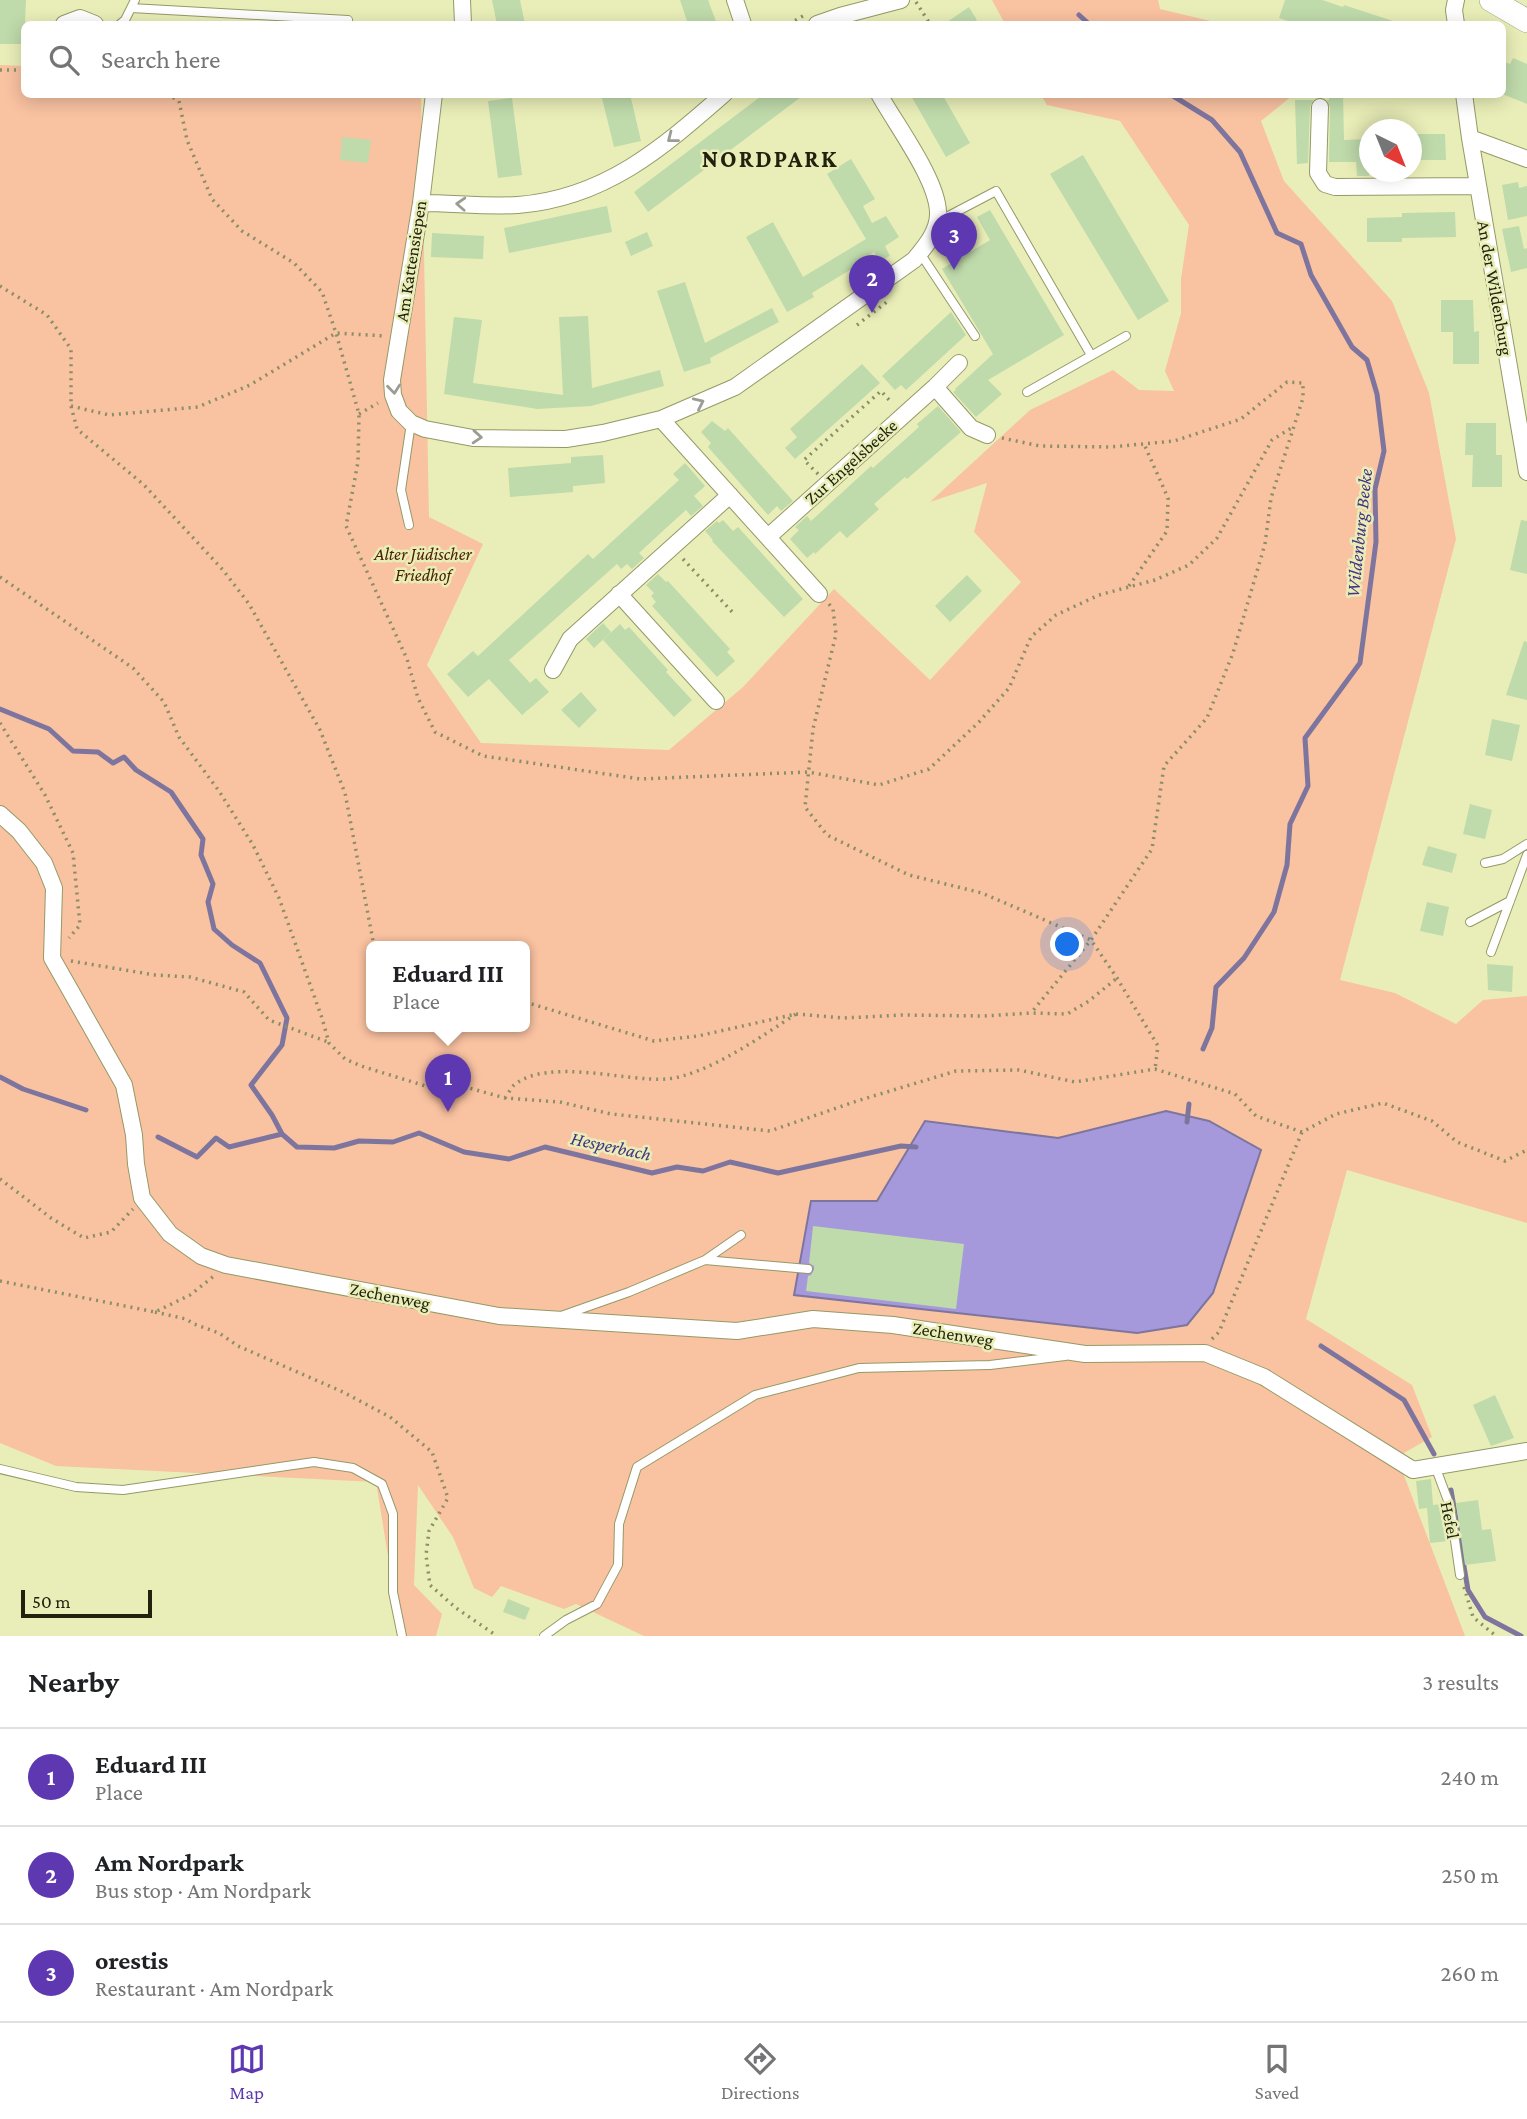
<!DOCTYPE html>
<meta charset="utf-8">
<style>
:root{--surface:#fff;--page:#f2f2f2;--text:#202124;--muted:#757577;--line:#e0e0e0;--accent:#5d38b0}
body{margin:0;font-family:"Crimson Pro",serif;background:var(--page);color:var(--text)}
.compass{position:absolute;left:1359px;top:119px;width:63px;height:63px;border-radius:50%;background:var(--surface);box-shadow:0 4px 18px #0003;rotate:137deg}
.scale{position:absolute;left:21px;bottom:18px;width:131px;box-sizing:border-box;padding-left:7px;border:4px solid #20220d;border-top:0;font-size:19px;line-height:24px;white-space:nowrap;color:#20220d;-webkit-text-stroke:5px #e9eeb8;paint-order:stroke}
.you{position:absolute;left:1068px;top:945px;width:24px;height:24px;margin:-18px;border:5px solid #fff;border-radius:50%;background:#1a73e8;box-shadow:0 0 0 10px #1a73e833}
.badge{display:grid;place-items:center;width:46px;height:46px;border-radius:50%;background:var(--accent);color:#fff;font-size:23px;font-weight:700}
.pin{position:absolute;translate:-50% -58px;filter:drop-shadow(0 2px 4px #0008)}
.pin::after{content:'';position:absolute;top:37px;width:24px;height:21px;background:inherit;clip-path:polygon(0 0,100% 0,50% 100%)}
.popup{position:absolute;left:366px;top:941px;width:164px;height:91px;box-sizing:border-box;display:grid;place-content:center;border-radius:10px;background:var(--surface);filter:drop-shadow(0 2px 5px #0005);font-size:23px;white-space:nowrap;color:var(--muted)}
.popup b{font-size:26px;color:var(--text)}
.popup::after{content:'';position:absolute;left:50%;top:100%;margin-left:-14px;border:14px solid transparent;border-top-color:var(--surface)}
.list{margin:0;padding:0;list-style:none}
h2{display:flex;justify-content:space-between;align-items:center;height:91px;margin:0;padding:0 28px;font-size:30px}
h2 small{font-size:23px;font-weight:400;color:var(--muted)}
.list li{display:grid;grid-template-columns:46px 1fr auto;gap:21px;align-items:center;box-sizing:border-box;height:98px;padding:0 28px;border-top:2px solid var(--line)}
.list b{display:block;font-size:26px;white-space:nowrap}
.list p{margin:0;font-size:23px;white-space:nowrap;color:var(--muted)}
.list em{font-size:23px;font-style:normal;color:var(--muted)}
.icon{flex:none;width:38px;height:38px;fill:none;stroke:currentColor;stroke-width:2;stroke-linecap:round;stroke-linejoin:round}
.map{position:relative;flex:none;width:1527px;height:1636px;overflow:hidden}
.search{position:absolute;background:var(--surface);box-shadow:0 4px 18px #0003;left:21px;right:21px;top:21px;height:77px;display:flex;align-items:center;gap:18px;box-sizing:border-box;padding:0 24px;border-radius:10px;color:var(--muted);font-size:26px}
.sheet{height:385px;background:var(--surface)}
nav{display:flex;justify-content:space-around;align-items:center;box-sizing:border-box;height:98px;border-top:2px solid var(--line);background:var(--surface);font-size:19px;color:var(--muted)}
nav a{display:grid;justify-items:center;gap:4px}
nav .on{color:var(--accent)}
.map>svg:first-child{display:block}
.green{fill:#f9c2a1;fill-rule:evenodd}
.water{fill:#a599dc;stroke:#7d759e;stroke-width:2}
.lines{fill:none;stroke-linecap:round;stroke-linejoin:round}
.stream{stroke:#7d759e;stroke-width:5}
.building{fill:#bfdaab}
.service-casing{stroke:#959966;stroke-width:10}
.minor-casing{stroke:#959966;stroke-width:18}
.secondary-casing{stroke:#959966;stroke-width:24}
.path{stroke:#8a8e67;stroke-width:3.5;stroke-dasharray:2 5;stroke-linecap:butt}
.service{stroke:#fff;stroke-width:8}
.minor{stroke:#fff;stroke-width:16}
.secondary{stroke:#fff;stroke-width:23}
.oneway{stroke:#9b9c92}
.labels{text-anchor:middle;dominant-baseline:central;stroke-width:5;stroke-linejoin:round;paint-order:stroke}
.street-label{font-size:18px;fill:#20220d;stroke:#e9eeb8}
.park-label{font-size:18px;font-style:italic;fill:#4b2102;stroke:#e9eeb8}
.water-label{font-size:19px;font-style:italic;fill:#473280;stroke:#e9eeb8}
.district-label{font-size:24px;font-weight:bold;letter-spacing:2px;fill:#20220d;stroke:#e9eeb8}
</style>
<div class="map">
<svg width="1527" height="1636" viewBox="0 0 1527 1636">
<rect width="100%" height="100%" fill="#e9eeb8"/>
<path class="green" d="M 992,0 L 1158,0 L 1160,9 L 1223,24 L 1005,24 Z
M 0,65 L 24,66 L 24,94 L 421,95 L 429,517 L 483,544 L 427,665 L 481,743 L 669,750 L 743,687 L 834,589 L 930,680 L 1021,582 L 974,532 L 987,483 L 930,502 L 1030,410 L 1113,370 L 1139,390 L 1174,391 L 1165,371 L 1181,313 L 1181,279 L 1189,225 L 1120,121 L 1047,105 L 1041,95 L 1293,95 L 1261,121 L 1284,181 L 1392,301 L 1429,393 L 1456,539 L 1340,980 L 1395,993 L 1456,1024 L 1483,1000 L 1527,996 L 1527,1223 L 1347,1170 L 1306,1319 L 1412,1385 L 1432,1437 L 1397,1457 L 1465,1636 L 644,1636 L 576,1604 L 564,1609 L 501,1586 L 492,1597 L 474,1588 L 453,1537 L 418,1485 L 414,1585 L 442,1614 L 436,1636 L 401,1636 L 376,1482 L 56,1466 L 0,1443 ZM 371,946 L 525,946 L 525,1026 L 371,1026 Z"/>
<path class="water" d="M 1166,1111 L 1209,1121 L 1261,1150 L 1213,1293 L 1187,1325 L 1137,1333 L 794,1295 L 811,1201 L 877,1201 L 925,1121 L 1058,1138 Z"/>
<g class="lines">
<path class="stream" d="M 1079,15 L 1089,24
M 1170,94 L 1212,120 L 1240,152 L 1277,233 L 1301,244 L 1311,275 L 1352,347 L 1367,360 L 1377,394 L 1384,451 L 1375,489 L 1376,542 L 1360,663 L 1305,738 L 1308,786 L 1290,824 L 1287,865 L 1274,912 L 1244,958 L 1216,987 L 1212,1028 L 1203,1049
M 0,709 L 49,729 L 73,751 L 98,752 L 113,763 L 124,757 L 136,770 L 171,792 L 203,839 L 201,855 L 213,884 L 208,902 L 214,929 L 232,945 L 260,963 L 287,1018 L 282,1045 L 251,1085 L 272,1115 L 282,1134
M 0,1077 L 23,1089 L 86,1110
M 1187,1122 L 1189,1104
M 158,1137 L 197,1157 L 216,1138 L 229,1147 L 282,1134 L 297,1147 L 334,1148 L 359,1141 L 393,1142 L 419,1133 L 464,1152 L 509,1159 L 545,1147 L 652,1173 L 677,1167 L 703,1171 L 730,1162 L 778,1173 L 901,1146 L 916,1147
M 1321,1346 L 1404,1400 L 1434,1454
M 1451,1490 L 1468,1590 L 1485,1617 L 1521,1636"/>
</g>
<path class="building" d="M 0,0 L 26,0 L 24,44 L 0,44 Z
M 492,0 L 520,0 L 525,24 L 497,24 Z
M 680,0 L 708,0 L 717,24 L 688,24 Z
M 1285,0 L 1322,0 L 1343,7 L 1344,5 L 1396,22 L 1396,24 L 1297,24 L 1279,18 Z
M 969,7 L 977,20 L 970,24 L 944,24 Z
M 1513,58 L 1527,64 L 1527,104 L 1502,94 L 1502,61 L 1510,64 Z
M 601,94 L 630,94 L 641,141 L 614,147 Z
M 764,94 L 805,94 L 648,212 L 634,192 Z
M 910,94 L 942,94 L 970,143 L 946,157 Z
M 1329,94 L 1343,94 L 1344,140 L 1369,139 L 1369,176 L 1357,176 L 1356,162 L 1329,162 L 1330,107 L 1327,100 L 1329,100 Z
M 512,98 L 522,175 L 498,178 L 488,101 Z
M 1295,100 L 1313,100 L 1310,107 L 1308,163 L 1297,164 Z
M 1411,134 L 1445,134 L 1446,160 L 1411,160 Z
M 342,137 L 371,140 L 368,163 L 340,160 Z
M 1083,155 L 1169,301 L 1138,320 L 1050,174 Z
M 851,159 L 875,199 L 863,206 L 872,223 L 886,216 L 899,237 L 885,246 L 890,256 L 880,261 L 874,252 L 862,260 L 863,262 L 812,293 L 814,297 L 787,312 L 746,237 L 773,222 L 803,277 L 866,239 L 827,174 Z
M 1518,182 L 1519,188 L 1527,186 L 1527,216 L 1508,220 L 1502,185 Z
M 607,206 L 612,232 L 509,253 L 504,228 Z
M 990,210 L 1064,335 L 988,380 L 1002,394 L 976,417 L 953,392 L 956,390 L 955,389 L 993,354 L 942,269 L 990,240 L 977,217 Z
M 1455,212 L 1456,237 L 1402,238 L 1402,242 L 1367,242 L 1367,218 L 1402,217 L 1402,213 Z
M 1519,226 L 1524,249 L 1527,248 L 1527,268 L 1511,272 L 1502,229 Z
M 647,232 L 653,246 L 631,256 L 625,242 Z
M 432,233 L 484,236 L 483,259 L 431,257 Z
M 685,282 L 705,343 L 772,308 L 779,322 L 710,358 L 711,363 L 684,372 L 657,291 Z
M 1441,300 L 1473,300 L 1474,332 L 1479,331 L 1479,364 L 1453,364 L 1453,332 L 1441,332 Z
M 951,312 L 966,335 L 906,390 L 901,385 L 895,390 L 882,376 Z
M 588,316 L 592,388 L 660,370 L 664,386 L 591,406 L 537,409 L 444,394 L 454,317 L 482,320 L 473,383 L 563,395 L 559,317 Z
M 862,364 L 880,383 L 795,459 L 785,448 L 797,437 L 790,429 Z
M 938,406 L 961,432 L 907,479 L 905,477 L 874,504 L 879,509 L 847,538 L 840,531 L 815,554 L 814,552 L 807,558 L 790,539 L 799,530 L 795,527 L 807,516 L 811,521 L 871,466 L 873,468 L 919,427 L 917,424 Z
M 712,421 L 725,431 L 728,428 L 793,501 L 781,511 L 777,506 L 768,515 L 708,447 L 711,443 L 701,432 Z
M 1466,423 L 1496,423 L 1496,455 L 1502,455 L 1502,487 L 1472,487 L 1473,455 L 1465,455 Z
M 603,455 L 605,483 L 573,486 L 573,492 L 510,497 L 508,468 L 571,463 L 571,457 Z
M 685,463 L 705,486 L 694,496 L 703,506 L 691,516 L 686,510 L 665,529 L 639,553 L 644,558 L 632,569 L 627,564 L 621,569 L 617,564 L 509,660 L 530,683 L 536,678 L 549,692 L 522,715 L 489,679 L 468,697 L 447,674 L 473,651 L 478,656 L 588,554 L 593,559 L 679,480 L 673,474 Z
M 723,520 L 733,531 L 738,527 L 803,599 L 784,617 L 712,541 L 713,540 L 705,531 L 717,521 L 719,523 Z
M 1521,520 L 1527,521 L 1527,574 L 1510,570 Z
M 658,574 L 666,582 L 668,581 L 730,649 L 727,652 L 735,661 L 717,677 L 652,606 L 656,602 L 651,596 L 654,593 L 646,585 Z
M 967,575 L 982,591 L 950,622 L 935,606 Z
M 603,623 L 611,632 L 594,648 L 586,639 Z
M 620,624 L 625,630 L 629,627 L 668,670 L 666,672 L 692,700 L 674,717 L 603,640 Z
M 1524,641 L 1527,642 L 1527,700 L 1506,695 Z
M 581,692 L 597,710 L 579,728 L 561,710 Z
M 1492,719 L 1520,725 L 1512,761 L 1485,755 Z
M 1470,804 L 1492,810 L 1485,839 L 1463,834 Z
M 1428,846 L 1457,854 L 1452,873 L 1422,865 Z
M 1427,902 L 1449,907 L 1443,936 L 1420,931 Z
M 1487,964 L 1513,966 L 1512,992 L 1488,990 Z
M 813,1226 L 964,1244 L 956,1309 L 806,1291 L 808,1276 L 811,1275 L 814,1270 L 814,1266 L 809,1263 Z
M 1495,1395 L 1514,1438 L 1491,1446 L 1473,1405 Z
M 1431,1479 L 1433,1505 L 1442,1504 L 1448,1541 L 1430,1543 L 1427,1508 L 1419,1509 L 1416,1481 Z
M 1478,1500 L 1482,1530 L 1491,1529 L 1496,1561 L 1465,1565 L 1456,1503 Z
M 508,1599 L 530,1608 L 525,1620 L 503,1612 Z"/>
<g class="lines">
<defs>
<path id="service" d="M 131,8 L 348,20
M 120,24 L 125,20 L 135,0
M 937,222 L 996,191 L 1091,355
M 920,253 L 975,336
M 1027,392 L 1126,336
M 409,525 L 401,490 L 411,423
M 1485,863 L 1503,859 L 1527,844
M 1470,922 L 1510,901
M 1491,952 L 1527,855
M 705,1260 L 741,1235
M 561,1316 L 629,1292 L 705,1260 L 808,1269
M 1435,1466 L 1450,1506 L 1460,1575
M 0,1469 L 76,1487 L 123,1490 L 314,1462 L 353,1468 L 382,1484 L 393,1514 L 393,1592 L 402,1636
M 544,1636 L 566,1620 L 597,1604 L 618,1565 L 619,1524 L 637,1467 L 755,1395 L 859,1368 L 990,1365 L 1065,1356"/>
<path id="minor" d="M 462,0 L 463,24
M 735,0 L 743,24
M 64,24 L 80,18 L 95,24
M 817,24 L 840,16 L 901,0
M 1456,24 L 1454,10 L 1456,0
M 434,94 L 421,203 L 392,380 L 393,395 L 399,411 L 411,423 L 425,429 L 473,438 L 566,439 L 603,433 L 661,419 L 735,387 L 914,260 C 925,247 939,231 938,212 C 937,179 896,125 879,94
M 1464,94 L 1470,138 L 1527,472
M 1320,107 L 1318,173 L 1325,184 L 1335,187 L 1478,186
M 1470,138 L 1527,159
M 421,203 C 453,203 486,207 518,205 C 605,198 661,149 724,94
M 935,387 L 971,428 L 987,435
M 661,419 L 819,594
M 768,537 L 935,387 L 959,363
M 619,594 L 716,701
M 553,670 L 570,639 L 730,495
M 0,814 L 19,831 L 44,863 L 54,888 L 52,958 L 124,1085 L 134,1135 L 136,1164 L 142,1198 L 170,1234 L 201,1256 L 226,1265 L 499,1316 L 737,1331 L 813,1319 L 893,1325 L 1085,1354 L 1205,1353 L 1264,1377 L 1413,1470 L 1527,1451"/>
<path id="secondary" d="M 1491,0 L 1527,21"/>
</defs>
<use href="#service" class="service-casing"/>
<use href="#minor" class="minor-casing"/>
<use href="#secondary" class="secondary-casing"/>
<path class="path" d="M 916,2 L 930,24
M 789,24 L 803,16
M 0,70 L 24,70
M 167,94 L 179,101 L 187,140 L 212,199 L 242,231 L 294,263 L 322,292 L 336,333 L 385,336
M 0,286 L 47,315 L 71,349 L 71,406 L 77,429 L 144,485 L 223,570 L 249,604 L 320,730 L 345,793 L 374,946
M 857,325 L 888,301
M 71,406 L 109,415 L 198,407 L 250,385 L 336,333 L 359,414 L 358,462 L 346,526 L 407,659 L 418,698 L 435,732 L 483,756 L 641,779 L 808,772 L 879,785 L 929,769 L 979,722 L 1009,688 L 1031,637 L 1056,615 L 1099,595 L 1155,580 L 1189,565 L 1217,538 L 1272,440 L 1293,427
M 359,414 L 378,403
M 1002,438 L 1040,446 L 1111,447 L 1174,441 L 1241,419 L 1287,382 L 1303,383 L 1303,398 L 1271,498 L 1265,544 L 1233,653 L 1207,718 L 1164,766 L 1152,849 L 1091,940 L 1031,1013
M 818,474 L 804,460 L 881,391 L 892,403
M 683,559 L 735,615
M 0,577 L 133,668 L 164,702 L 179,737 L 219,791 L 253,845 L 279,898 L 322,1018 L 329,1043 L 345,1059 L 361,1066 L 432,1088 L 462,1086 L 505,1098 L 560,1102 L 611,1114 L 770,1131 L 857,1101 L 956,1071 L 1019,1070 L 1075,1082 L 1155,1069 L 1235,1094 L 1256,1116 L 1302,1132 L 1336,1114 L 1383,1103 L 1432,1121 L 1457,1142 L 1505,1161 L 1527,1150
M 1129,586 L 1167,531 L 1168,498 L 1144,444
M 829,604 L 833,609 L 836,634 L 813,729 L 805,807 L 827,835 L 909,875 L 982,893 L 1091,940 L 1117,978 L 1158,1046 L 1155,1069
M 0,723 L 45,795 L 73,853 L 80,925 L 69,938
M 71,961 L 155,975 L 190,977 L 244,992 L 269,1020 L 328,1042
M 796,1014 L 844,1018 L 903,1015 L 984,1016 L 1031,1013 L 1067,1014 L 1089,1001 L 1117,978
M 505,1098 C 508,1094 511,1088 514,1085 C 548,1057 626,1082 667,1079 C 707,1075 762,1036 796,1014 L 698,1036 L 654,1041 L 525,1002
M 0,1179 L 51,1218 L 84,1238 L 111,1232 L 133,1209
M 0,1281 L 155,1312 L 190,1295 L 214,1276
M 155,1312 L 186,1319 L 194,1324 L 219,1333 L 238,1346 L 343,1392 L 390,1417 L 432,1452 L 448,1498 L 429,1531 L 426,1555 L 430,1585 L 456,1608 L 497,1636
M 1212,1339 L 1219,1332 L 1302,1132
M 1464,1587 L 1473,1617 L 1496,1636"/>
<use href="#service" class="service"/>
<use href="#minor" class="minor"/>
<use href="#secondary" class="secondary"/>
</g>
<defs><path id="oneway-chevron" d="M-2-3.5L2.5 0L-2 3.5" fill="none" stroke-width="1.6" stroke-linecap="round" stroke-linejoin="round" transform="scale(1.75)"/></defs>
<g class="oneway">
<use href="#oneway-chevron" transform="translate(672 138) rotate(142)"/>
<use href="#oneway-chevron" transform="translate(461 204) rotate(-177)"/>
<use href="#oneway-chevron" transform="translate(394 389) rotate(84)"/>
<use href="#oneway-chevron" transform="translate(699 403) rotate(-25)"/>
<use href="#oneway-chevron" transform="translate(477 437) rotate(4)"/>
</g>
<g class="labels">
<g class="street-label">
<text transform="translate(411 261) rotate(-81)">Am Kattensiepen</text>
<text transform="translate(1495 288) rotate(80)">An der Wildenburg</text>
<text transform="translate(851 462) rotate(-42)">Zur Engelsbeeke</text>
<text transform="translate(390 1296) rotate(11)">Zechenweg</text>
<text transform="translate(953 1334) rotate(9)">Zechenweg</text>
<text transform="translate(1450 1520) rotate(79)">Hefel</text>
</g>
<g class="park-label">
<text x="423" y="554">Alter Jüdischer<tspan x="423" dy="21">Friedhof</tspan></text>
</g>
<g class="water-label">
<text transform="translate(1359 533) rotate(-84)">Wildenburg Beeke</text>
<text transform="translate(611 1146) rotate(12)">Hesperbach</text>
</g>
<g class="district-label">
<text x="770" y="158">NORDPARK</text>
</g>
</g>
</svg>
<svg class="compass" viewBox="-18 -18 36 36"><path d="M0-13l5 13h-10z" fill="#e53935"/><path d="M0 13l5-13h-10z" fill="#757577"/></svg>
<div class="scale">50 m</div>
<div class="you"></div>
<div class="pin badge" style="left:448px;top:1112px">1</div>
<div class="popup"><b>Eduard III</b>Place</div>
<div class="pin badge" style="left:872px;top:313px">2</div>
<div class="pin badge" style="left:954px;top:270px">3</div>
<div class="search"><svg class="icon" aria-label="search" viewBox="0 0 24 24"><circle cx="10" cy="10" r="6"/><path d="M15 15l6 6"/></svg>Search here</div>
</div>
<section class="sheet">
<h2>Nearby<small>3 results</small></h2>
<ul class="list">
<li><span class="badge">1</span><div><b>Eduard III</b><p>Place</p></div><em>240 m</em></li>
<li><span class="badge">2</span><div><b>Am Nordpark</b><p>Bus stop · Am Nordpark</p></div><em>250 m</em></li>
<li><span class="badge">3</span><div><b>orestis</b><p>Restaurant · Am Nordpark</p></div><em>260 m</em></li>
</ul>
</section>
<nav>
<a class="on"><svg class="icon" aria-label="map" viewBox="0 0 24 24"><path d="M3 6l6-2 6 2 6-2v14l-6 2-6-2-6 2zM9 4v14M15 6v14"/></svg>Map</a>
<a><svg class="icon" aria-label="directions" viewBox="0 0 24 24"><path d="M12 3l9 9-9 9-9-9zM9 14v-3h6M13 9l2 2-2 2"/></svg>Directions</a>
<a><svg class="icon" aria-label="saved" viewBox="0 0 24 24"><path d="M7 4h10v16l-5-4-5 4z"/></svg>Saved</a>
</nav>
